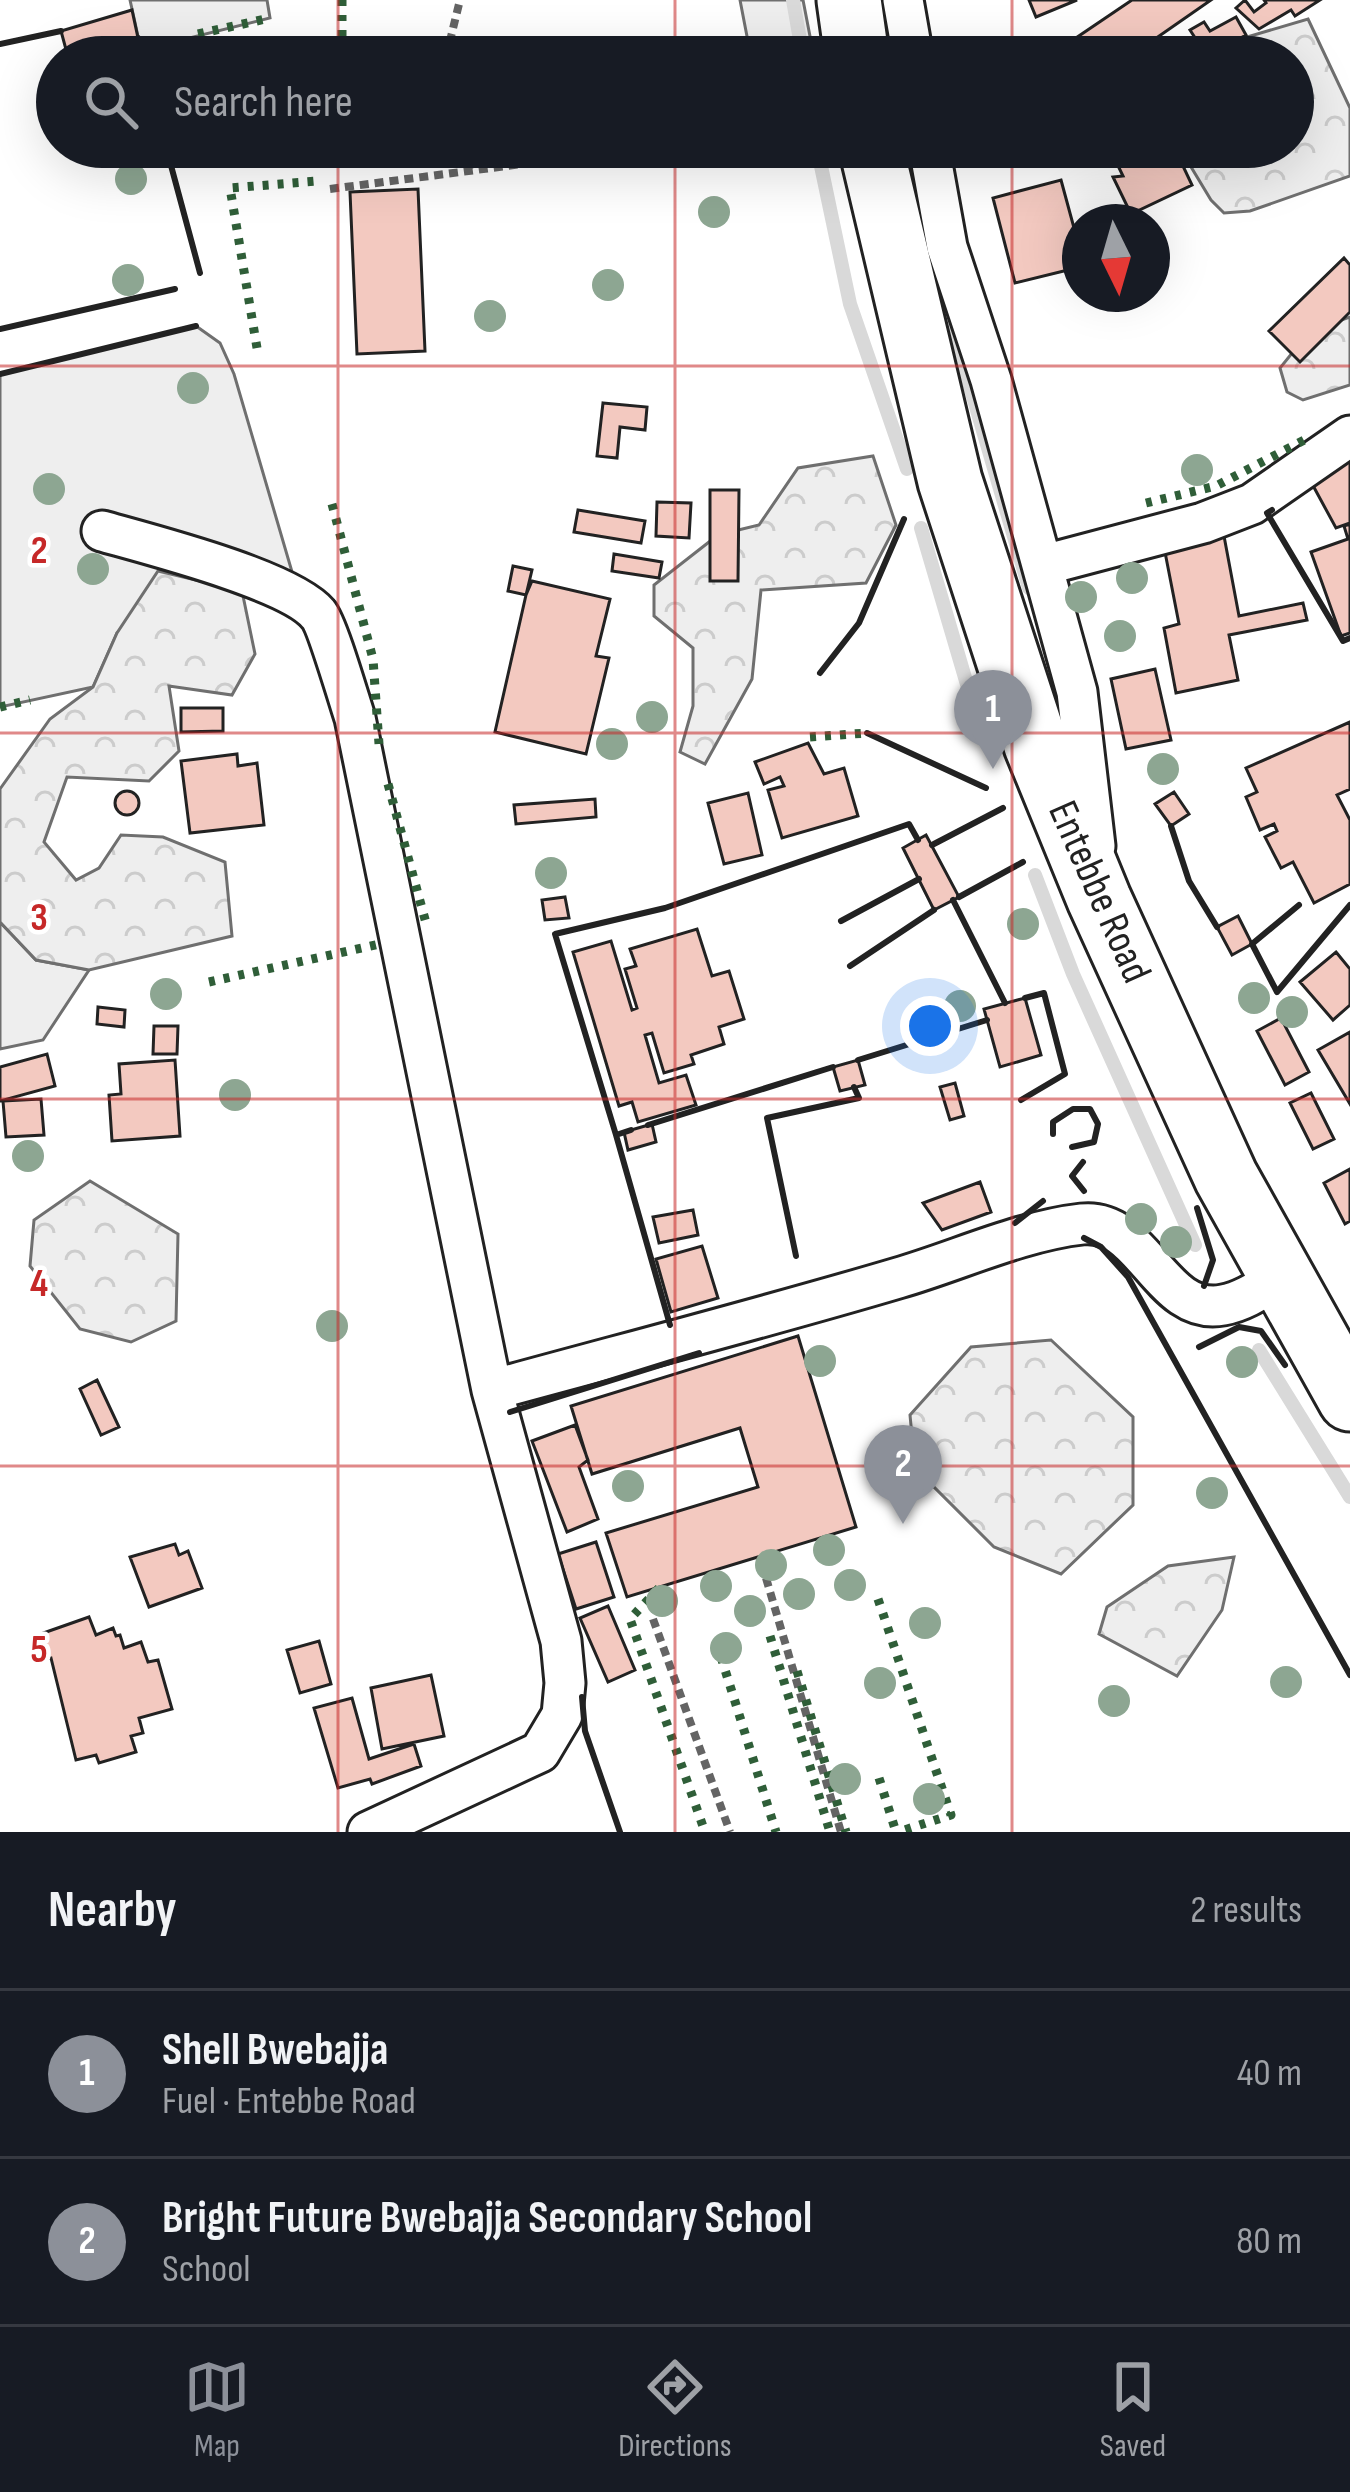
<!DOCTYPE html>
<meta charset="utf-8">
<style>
:root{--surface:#171b24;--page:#242831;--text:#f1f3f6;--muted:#9ea1a6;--line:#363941;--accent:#8c9099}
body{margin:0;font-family:"Sofia Sans Condensed",sans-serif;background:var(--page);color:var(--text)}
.compass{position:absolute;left:1062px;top:204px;width:108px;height:108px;border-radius:50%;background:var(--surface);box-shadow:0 12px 48px #0002;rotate:175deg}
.you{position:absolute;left:930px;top:1026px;width:42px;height:42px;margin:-30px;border:9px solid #fff;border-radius:50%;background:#1a73e8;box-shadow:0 0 0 18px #1a73e833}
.badge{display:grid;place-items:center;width:78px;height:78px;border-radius:50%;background:var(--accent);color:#fff;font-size:39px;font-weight:700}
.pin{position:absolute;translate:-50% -99px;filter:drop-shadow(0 3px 6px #0008)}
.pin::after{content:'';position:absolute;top:63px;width:42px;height:36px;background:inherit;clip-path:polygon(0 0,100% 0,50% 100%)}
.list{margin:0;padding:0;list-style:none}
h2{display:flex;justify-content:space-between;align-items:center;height:156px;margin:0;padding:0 48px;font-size:51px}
h2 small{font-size:39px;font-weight:400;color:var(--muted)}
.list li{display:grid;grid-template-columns:78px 1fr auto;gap:36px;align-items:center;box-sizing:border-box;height:168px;padding:0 48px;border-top:3px solid var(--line)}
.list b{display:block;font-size:45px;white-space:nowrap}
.list p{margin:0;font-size:39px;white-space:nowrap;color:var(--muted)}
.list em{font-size:39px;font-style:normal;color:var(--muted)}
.icon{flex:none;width:66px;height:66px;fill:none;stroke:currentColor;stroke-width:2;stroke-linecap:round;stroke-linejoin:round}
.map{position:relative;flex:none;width:1350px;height:1832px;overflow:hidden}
.search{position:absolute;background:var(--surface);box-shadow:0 12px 48px #0002;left:36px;right:36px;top:36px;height:132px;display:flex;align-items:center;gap:30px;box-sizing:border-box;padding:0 42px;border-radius:66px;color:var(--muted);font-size:45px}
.sheet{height:492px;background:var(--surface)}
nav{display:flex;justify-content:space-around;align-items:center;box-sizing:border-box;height:168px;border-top:3px solid var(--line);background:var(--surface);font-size:33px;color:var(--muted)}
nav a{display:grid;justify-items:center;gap:6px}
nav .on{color:var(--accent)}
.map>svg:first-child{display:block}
.green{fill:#eee;stroke:#6f6f6f;stroke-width:3}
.forest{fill:url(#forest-crowns);stroke:#6f6f6f;stroke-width:3}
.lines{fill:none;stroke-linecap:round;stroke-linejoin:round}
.stream{stroke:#d9d9d9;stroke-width:14}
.building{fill:#f3c9c0;stroke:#222;stroke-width:3}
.minor-casing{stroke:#222;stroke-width:45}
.primary-casing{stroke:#222;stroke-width:69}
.path{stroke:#646464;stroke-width:8;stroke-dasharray:9 6;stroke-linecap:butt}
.minor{stroke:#fff;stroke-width:39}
.primary{stroke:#fff;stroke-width:63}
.hedge{stroke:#2f5e38;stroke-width:9;stroke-dasharray:6 9;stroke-linecap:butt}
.wall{stroke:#222;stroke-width:6}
.tree{fill:#8da692}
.grid{fill:none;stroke:#c62828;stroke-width:3;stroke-opacity:0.55}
.labels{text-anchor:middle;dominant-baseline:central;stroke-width:9;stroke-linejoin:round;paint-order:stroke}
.street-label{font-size:42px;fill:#222;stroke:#fff}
.grid-label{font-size:39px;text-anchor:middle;font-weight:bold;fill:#c62828;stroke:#fff;stroke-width:9;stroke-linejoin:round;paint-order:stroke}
</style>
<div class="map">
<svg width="1350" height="1832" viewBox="0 0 1350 1832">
<defs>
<pattern id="forest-crowns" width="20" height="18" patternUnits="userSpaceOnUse" patternTransform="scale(3)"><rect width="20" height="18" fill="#eee"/><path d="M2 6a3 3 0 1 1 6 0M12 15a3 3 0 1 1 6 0" fill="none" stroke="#ccc"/></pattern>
</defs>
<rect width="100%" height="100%" fill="#fff"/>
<path class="green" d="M 130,0 L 267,0 L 270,18 L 141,50 Z
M 740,0 L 803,0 L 814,57 L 751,57 Z
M 196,326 L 220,343 L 234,374 L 295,582 L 242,591 L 117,633 L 93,687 L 0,707 L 0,374 Z
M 0,922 L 36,960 L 89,970 L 43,1040 L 0,1049 Z"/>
<path class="forest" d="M 1308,19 L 1350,108 L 1350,176 L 1250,211 L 1224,213 L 1211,200 L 1179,147 L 1293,147 L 1293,57 L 1234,57 L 1247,37 Z
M 1350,317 L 1350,385 L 1303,400 L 1287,392 L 1280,368 L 1309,332 Z
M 873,456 L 896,525 L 866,583 L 761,590 L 752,679 L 705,764 L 680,752 L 693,706 L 693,648 L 654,616 L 654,585 L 718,535 L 759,525 L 798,468 Z
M 158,571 L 242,591 L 255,654 L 232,695 L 169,686 L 179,751 L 149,781 L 67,777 L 44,842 L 76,880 L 99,868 L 121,835 L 163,837 L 225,862 L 232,936 L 89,970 L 36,960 L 0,922 L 0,789 L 50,719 L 93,687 L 117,633 Z
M 90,1181 L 178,1234 L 176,1321 L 131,1342 L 80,1329 L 30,1266 L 34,1220 Z
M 1051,1340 L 1133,1417 L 1133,1505 L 1061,1574 L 994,1547 L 915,1468 L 910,1415 L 971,1347 Z
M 1234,1557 L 1222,1610 L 1177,1676 L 1099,1634 L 1107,1607 L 1168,1566 Z"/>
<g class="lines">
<path class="stream" d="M 793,0 L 803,57
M 817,147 L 850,304 L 907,469
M 941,287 L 1029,588
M 921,528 L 971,698
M 1035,875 L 1073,974 L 1195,1245
M 1259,1350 L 1350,1497"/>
</g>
<path class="building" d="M 1029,0 L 1077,0 L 1036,17 Z
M 1132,0 L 1211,0 L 1129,57 L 1075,57 L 1067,44 Z
M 1245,0 L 1254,12 L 1266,3 L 1264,0 L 1320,0 L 1295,16 L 1291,10 L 1259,29 L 1236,8 Z
M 132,10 L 138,38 L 68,57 L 61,31 Z
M 1236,17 L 1246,35 L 1207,56 L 1190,30 L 1204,22 L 1210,31 Z
M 1109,147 L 1174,147 L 1192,185 L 1131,214 L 1113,177 L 1123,176 Z
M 1061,180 L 1080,250 L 1080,267 L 1015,283 L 993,198 Z
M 418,189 L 425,351 L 357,354 L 350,192 Z
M 1344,258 L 1350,265 L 1350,312 L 1300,362 L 1269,331 Z
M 603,403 L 647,407 L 645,430 L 620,427 L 617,458 L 597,456 Z
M 1350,459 L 1350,523 L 1336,528 L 1310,480 Z
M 710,490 L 739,490 L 738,581 L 710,581 Z
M 657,502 L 691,503 L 689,538 L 656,536 Z
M 578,510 L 645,521 L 641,543 L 574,532 Z
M 1350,524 L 1350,633 L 1341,636 L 1311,552 L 1348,539 L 1344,526 Z
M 1224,536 L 1239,616 L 1303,603 L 1307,620 L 1229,635 L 1238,680 L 1176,693 L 1164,628 L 1179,624 L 1164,547 Z
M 614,554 L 662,562 L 659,578 L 612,571 Z
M 513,566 L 532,570 L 526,595 L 508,591 Z
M 532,581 L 610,599 L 596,656 L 609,658 L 586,754 L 495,732 L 526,595 Z
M 1155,669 L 1171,740 L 1126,749 L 1111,679 Z
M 181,708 L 223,708 L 223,731 L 181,732 Z
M 1350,722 L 1350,789 L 1337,795 L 1350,820 L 1350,884 L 1314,903 L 1293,862 L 1281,868 L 1265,837 L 1277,831 L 1274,824 L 1260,830 L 1246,797 L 1257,792 L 1246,768 Z
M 808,743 L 824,774 L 844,768 L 858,816 L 782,838 L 768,790 L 784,786 L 780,777 L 764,784 L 755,762 Z
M 237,754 L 238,766 L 257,763 L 264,825 L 190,833 L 181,761 Z
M115 803a12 12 0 1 1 24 0a12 12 0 1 1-24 0Z
M 1174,792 L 1189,814 L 1171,826 L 1155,804 Z
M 748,793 L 762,855 L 724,864 L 708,803 Z
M 595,799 L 596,817 L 516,824 L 514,805 Z
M 926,835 L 959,897 L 934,910 L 903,848 Z
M 565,897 L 569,918 L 545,920 L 542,900 Z
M 1238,916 L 1252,944 L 1232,955 L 1217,927 Z
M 697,929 L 712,976 L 729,971 L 744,1019 L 719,1027 L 724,1044 L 691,1055 L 694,1064 L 664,1073 L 652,1033 L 645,1035 L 659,1083 L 686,1075 L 696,1105 L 638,1122 L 632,1102 L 619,1106 L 573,952 L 611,941 L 632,1010 L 637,1008 L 625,969 L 636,966 L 630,949 Z
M 1336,952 L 1350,969 L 1350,1005 L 1333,1020 L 1300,982 Z
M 1025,998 L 1041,1055 L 1000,1067 L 984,1009 Z
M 98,1007 L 125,1010 L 124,1027 L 97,1024 Z
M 1281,1018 L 1309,1072 L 1285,1085 L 1257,1031 Z
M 154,1026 L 178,1026 L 177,1054 L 153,1054 Z
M 1350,1032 L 1350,1104 L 1318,1050 Z
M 47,1054 L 55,1086 L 0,1101 L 0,1067 Z
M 175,1060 L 180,1136 L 112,1141 L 109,1095 L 121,1094 L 119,1064 Z
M 858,1060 L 865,1085 L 840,1091 L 833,1067 Z
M 955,1083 L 964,1116 L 950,1120 L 940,1087 Z
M 1311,1093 L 1334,1139 L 1313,1149 L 1290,1103 Z
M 41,1099 L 44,1135 L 6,1137 L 3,1101 Z
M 652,1124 L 656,1142 L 628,1150 L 624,1132 Z
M 1350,1169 L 1350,1221 L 1345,1224 L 1324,1183 Z
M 980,1182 L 991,1212 L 942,1230 L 923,1203 Z
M 693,1210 L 698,1235 L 659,1243 L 653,1217 Z
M 702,1246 L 718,1298 L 671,1312 L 656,1259 Z
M 798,1336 L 856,1527 L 627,1597 L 606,1533 L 758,1487 L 740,1428 L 592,1474 L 571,1406 Z
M 97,1380 L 119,1427 L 101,1435 L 80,1389 Z
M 575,1425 L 588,1460 L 579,1467 L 598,1519 L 567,1532 L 532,1441 Z
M 596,1542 L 614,1597 L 576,1609 L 558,1554 Z
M 175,1544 L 179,1555 L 188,1551 L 202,1588 L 149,1607 L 130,1557 Z
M 608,1606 L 635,1670 L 608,1682 L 580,1618 Z
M 89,1617 L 96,1635 L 113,1628 L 116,1636 L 120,1635 L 124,1648 L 141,1642 L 148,1662 L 158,1660 L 172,1709 L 139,1718 L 143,1733 L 131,1736 L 136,1752 L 99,1763 L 96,1755 L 76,1760 L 51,1658 L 40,1661 L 32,1637 Z
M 319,1641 L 331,1684 L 300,1693 L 287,1650 Z
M 431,1675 L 444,1736 L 382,1749 L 371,1688 Z
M 352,1698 L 369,1759 L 414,1744 L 421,1766 L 372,1784 L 370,1779 L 338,1788 L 314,1708 Z"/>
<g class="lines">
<defs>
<path id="minor" d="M 903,0 L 913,57
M 929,147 L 947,247 L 991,380 L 1077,692 L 1095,846
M 102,531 C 148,544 290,580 318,614 C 327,624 349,700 355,718 L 492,1390 C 627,1353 763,1318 898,1278 C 957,1261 1020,1231 1082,1224 C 1144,1217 1160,1317 1223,1305 C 1245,1301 1262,1288 1280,1277
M 1044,565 L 1203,523 L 1252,504 L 1350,436
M 368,1832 L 540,1752 L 562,1715 L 565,1683 L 561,1641 L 492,1390"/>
<path id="primary" d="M 849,0 L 857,57
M 871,147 L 950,481 L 1036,745 L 1099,899 L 1226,1177 L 1350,1399"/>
</defs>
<use href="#minor" class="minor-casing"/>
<use href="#primary" class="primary-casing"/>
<path class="path" d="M 446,57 L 460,0
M 462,147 L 470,171
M 330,189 L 653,147
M 766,1578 L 841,1832
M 653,1619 L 730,1832"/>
<use href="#minor" class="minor"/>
<use href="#primary" class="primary"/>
<path class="hedge" d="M 342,0 L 342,57
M 198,34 L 270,18
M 257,348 L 230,188 L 318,181
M 1146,503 L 1216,486 L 1310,437
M 332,504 L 373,659 L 379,744
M 0,707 L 30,700
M 810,737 L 867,733
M 388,784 L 426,923
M 209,982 L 384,943
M 659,1588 L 630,1619 L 705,1832
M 878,1599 L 951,1815 L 898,1832
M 770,1636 L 830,1832
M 721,1657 L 776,1832
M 797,1671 L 846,1832
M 879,1778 L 896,1832"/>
<path class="wall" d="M 138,38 L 143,57
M 0,44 L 61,31
M 166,147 L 200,273
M 0,329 L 175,289
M 0,374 L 196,326
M 1272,510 L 1267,513 L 1343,641 L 1350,638
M 820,673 L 859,623 L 904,519
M 867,733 L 986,788
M 1171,826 L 1189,881 L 1217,927
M 932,845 L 1003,808
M 959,897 L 1023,862
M 953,900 L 1005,1003
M 1299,905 L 1252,944 L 1277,992 L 1350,905
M 841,921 L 919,879
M 850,966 L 934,910
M 858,1060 L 987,1020
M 1021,1100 L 1065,1074 L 1044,993 L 1025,998
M 648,1125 L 833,1067
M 631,1130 L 616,1135 L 670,1325
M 1053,1134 L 1053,1122 L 1073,1109 L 1090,1109 L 1098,1124 L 1094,1142 L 1072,1147
M 616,1135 L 555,934 L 665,908 L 909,824 L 918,840
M 1083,1162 L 1072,1176 L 1084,1191
M 1197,1208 L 1213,1260 L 1204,1286
M 1015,1223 L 1043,1201
M 1084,1238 L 1101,1247 L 1128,1277 L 1350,1675
M 796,1256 L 767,1118 L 859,1098 L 854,1087
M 1199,1347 L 1239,1327 L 1261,1331 L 1285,1365
M 510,1412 L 699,1353
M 582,1697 L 585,1731 L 620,1832"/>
</g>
<g class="tree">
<circle cx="131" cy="179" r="16"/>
<circle cx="714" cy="212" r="16"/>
<circle cx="128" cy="280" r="16"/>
<circle cx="608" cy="285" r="16"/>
<circle cx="490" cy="316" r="16"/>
<circle cx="193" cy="388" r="16"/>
<circle cx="1197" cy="470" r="16"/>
<circle cx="49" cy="489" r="16"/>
<circle cx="93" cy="569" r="16"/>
<circle cx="1132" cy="578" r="16"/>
<circle cx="1081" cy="597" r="16"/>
<circle cx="1120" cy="636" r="16"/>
<circle cx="652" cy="717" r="16"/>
<circle cx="612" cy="744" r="16"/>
<circle cx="1163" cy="769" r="16"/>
<circle cx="551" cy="873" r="16"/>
<circle cx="1023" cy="924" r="16"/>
<circle cx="166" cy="994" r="16"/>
<circle cx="1254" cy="998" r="16"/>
<circle cx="960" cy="1006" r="16"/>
<circle cx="1292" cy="1012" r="16"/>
<circle cx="235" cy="1095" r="16"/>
<circle cx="28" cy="1156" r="16"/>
<circle cx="1141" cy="1219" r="16"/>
<circle cx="1176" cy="1242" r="16"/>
<circle cx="332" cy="1326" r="16"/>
<circle cx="820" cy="1361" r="16"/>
<circle cx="1242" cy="1362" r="16"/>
<circle cx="628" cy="1486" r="16"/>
<circle cx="1212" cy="1493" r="16"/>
<circle cx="829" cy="1550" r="16"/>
<circle cx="771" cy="1565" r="16"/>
<circle cx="850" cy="1585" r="16"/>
<circle cx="716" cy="1586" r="16"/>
<circle cx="799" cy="1594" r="16"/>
<circle cx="662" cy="1601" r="16"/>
<circle cx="750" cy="1611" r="16"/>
<circle cx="925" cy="1623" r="16"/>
<circle cx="726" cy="1648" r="16"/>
<circle cx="1286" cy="1682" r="16"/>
<circle cx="880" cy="1683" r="16"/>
<circle cx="1114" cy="1701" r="16"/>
<circle cx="845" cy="1779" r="16"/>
<circle cx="929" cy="1799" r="16"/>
</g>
<path class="grid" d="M 338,0 L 338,57M 675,0 L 675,57M 1012,0 L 1012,57M 338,147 L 338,1832M 675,147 L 675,1832M 1012,147 L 1012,1832M 0,366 L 1350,366M 0,733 L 1350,733M 0,1099 L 1350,1099M 0,1466 L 1350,1466"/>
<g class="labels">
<g class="street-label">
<text transform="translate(1099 892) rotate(66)">Entebbe Road</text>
</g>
</g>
<g class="grid-label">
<text x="39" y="563">2</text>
<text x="39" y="930">3</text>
<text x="39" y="1296">4</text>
<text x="39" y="1662">5</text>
</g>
</svg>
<svg class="compass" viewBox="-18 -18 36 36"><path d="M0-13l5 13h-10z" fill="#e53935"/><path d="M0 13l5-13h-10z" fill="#9ea1a6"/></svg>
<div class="you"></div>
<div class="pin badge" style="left:993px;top:769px">1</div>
<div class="pin badge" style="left:903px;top:1524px">2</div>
<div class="search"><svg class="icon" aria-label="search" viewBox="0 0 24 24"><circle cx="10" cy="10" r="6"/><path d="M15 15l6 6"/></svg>Search here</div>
</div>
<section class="sheet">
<h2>Nearby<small>2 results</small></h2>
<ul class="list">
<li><span class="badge">1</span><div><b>Shell Bwebajja</b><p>Fuel · Entebbe Road</p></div><em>40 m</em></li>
<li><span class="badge">2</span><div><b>Bright Future Bwebajja Secondary School</b><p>School</p></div><em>80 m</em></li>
</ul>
</section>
<nav>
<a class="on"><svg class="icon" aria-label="map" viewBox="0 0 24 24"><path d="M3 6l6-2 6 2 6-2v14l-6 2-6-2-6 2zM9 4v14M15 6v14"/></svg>Map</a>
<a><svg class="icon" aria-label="directions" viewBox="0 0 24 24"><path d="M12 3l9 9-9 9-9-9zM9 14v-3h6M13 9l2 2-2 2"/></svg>Directions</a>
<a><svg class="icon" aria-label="saved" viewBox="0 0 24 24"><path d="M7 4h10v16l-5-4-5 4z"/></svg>Saved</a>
</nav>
